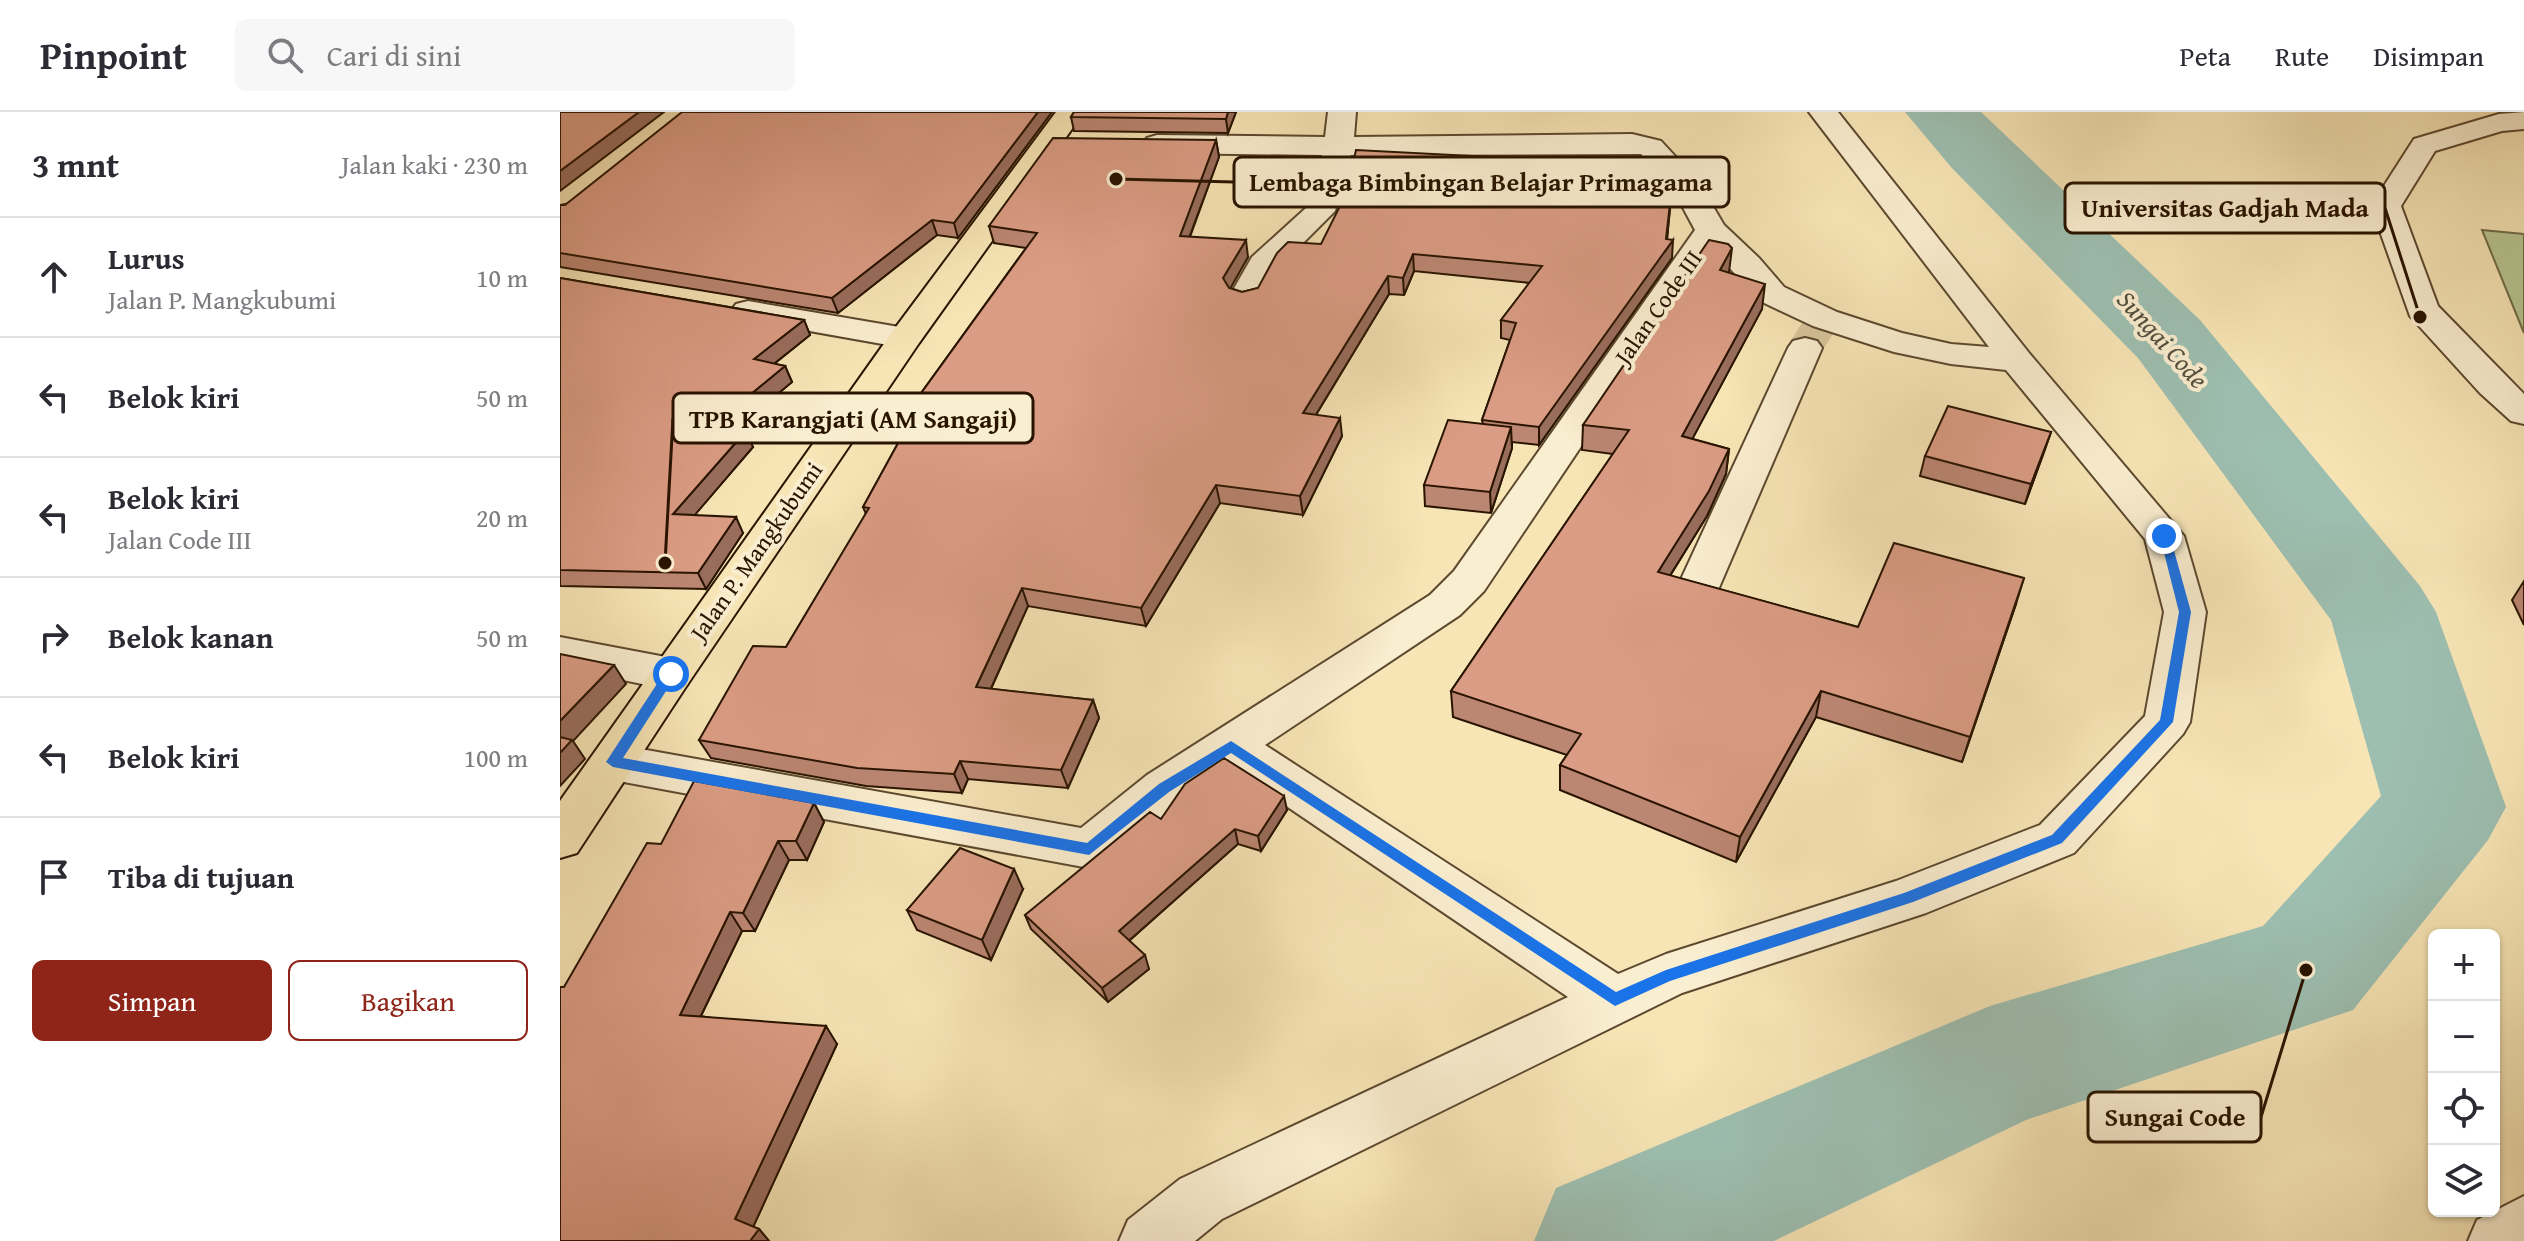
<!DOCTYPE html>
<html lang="id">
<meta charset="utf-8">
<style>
:root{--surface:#fff;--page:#f7f7f7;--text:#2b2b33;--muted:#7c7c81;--line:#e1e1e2;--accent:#8f2418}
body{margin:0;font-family:"Gentium Book Plus",serif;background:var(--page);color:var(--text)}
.controls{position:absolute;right:24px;bottom:24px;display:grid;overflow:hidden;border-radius:12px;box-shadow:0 2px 6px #0004}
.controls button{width:72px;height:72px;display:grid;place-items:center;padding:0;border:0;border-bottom:2px solid var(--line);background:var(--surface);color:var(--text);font:40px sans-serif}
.stop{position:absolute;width:24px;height:24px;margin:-18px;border:6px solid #1a73e8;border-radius:50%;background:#fff}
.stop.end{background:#1a73e8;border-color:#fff;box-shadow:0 2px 8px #0008}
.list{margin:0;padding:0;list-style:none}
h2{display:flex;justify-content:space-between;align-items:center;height:104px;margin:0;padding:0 32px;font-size:34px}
h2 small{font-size:26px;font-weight:400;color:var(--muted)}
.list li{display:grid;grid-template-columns:52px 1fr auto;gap:24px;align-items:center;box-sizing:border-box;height:120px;padding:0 32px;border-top:2px solid var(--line)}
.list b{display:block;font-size:30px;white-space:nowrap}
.list p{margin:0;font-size:26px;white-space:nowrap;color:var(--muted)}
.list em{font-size:26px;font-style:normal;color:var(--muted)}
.actions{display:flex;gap:16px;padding:24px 32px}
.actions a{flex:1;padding:18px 0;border:2px solid var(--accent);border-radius:12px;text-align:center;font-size:28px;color:var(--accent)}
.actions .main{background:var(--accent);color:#fff}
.icon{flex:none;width:44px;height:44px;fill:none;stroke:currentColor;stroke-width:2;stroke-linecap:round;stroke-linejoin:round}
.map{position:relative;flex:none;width:1964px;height:1129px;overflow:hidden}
header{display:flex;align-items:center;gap:48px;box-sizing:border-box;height:112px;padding:0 40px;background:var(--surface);border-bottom:2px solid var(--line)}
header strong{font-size:38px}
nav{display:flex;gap:44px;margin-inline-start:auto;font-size:28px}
.search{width:560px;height:72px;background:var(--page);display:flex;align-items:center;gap:20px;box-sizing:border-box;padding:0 28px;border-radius:12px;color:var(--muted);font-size:30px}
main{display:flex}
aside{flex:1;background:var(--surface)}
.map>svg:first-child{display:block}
.green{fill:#b8c692;stroke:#706d49;stroke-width:2}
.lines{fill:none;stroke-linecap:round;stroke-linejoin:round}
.river{fill:#9dbfb1;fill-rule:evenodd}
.minor-tunnel{stroke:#d8c69b;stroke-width:32;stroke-dasharray:32 16;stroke-linecap:butt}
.minor-casing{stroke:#5c482e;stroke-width:4}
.major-casing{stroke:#291400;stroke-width:4}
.minor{fill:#faeed0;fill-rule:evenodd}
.major{fill:#f7e5b6;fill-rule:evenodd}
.wall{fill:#bb8672;stroke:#291400;stroke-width:2}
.shaded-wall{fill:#996d5c;stroke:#291400;stroke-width:2}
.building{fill:#da9c84;stroke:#291400;stroke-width:2}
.route{fill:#1a73e8}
.labels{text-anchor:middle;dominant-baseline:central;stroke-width:8;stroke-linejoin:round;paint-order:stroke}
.street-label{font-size:24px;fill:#291400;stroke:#faeed0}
.water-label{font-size:26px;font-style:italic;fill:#52503e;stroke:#faeed0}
.leader{fill:none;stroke:#291400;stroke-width:3}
.callout-dot{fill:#291400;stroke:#faeed0;stroke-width:3}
.callout{fill:#faeed0;stroke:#291400;stroke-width:3}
.callout-label{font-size:26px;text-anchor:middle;font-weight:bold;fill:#291400}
</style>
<header>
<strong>Pinpoint</strong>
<div class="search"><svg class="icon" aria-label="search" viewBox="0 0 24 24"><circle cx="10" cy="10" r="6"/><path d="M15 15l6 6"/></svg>Cari di sini</div>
<nav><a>Peta</a><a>Rute</a><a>Disimpan</a></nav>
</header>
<main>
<aside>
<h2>3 mnt<small>Jalan kaki · 230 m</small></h2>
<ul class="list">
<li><svg class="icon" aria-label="ahead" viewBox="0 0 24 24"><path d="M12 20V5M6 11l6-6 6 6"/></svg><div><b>Lurus</b><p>Jalan P. Mangkubumi</p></div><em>10 m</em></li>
<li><svg class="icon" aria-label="left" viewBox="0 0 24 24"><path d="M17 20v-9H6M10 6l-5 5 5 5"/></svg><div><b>Belok kiri</b></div><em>50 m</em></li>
<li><svg class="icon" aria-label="left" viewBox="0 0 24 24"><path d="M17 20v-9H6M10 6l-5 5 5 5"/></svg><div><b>Belok kiri</b><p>Jalan Code III</p></div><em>20 m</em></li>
<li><svg class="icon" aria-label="right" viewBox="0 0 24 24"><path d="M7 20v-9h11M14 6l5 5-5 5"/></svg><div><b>Belok kanan</b></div><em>50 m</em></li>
<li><svg class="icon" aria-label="left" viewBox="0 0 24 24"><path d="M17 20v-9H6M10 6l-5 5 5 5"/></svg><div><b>Belok kiri</b></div><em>100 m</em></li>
<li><svg class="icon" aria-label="arrive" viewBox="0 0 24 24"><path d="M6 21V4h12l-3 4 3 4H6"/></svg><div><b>Tiba di tujuan</b></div></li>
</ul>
<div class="actions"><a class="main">Simpan</a><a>Bagikan</a></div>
</aside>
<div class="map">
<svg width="1964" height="1129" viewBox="0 0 1964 1129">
<rect width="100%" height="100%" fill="#f7e5b6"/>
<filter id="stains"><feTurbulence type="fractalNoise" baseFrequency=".0025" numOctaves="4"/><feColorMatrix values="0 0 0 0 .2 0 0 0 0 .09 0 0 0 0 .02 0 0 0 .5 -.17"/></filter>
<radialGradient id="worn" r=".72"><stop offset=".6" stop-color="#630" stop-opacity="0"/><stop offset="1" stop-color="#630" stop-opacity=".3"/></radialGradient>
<path class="green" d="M 1922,118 L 1964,122 L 1964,221 Z"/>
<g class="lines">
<path class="river" d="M 1345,0 L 1421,0 L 1640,208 L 1860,474 L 1876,500 L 1946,695 L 1928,728 L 1793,898 L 1466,1008 L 1214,1129 L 974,1129 L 996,1076 L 1430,894 L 1703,814 L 1821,684 L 1771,508 L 1578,246 L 1391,55 Z"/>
<path class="minor-tunnel" d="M 1245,236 L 1259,214"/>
<defs>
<path id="minor" d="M 768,0 L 796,0 L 794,25 L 1072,22 L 1101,29 L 1138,69 L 1164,113 L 1199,146 L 1224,175 L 1277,200 L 1342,221 L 1391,232 L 1429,235 L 1249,0 L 1278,0 L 1469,241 L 1624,424 L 1646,500 L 1630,610 L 1623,622 L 1514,741 L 1366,801 L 1122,881 L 662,1107 L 635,1129 L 559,1129 L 568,1108 L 620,1067 L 1008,885 L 670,656 L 621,689 L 546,751 L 529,756 L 53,668 L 37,662 L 30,650 L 37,638 L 53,632 L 521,716 L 587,663 L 870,483 L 894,459 L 1135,118 L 1114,79 L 1081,42 L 791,43 L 775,99 L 717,157 L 698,192 L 686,195 L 674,192 L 669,185 L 692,145 L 746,96 L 762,43 L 597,41 L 587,38 L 582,32 L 587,26 L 597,23 L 765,25 ZM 1153,138 L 1200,189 L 1253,214 L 1334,240 L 1391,252 L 1446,258 L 1585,427 L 1604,500 L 1585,604 L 1480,713 L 1336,769 L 1106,842 L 1058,862 L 705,633 L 900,503 L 924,479 Z
M 1964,0 L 1964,17 L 1942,19 L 1875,39 L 1841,94 L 1878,194 L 1964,282 L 1964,312 L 1951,309 L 1920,281 L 1850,204 L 1811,94 L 1854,27 L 1939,2 Z
M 188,189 L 345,216 L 357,219 L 362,226 L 357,233 L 345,236 L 176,206 L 171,199 L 176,192 Z
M 1245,226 L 1257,229 L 1262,236 L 1158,478 L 1152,488 L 1137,492 L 1122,488 L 1116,478 L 1228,236 L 1233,229 Z
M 0,525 L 111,546 L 127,551 L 133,562 L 127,573 L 111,578 L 0,555 Z
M 1964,1084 L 1964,1129 L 1908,1129 L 1917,1108 Z"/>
<path id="major" d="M 496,0 L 524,0 L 359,231 L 127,573 L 17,741 L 0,746 L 0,689 L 333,219 Z"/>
</defs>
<use href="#minor" class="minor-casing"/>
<use href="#major" class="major-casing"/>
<use href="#minor" class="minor"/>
<use href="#major" class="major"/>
</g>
<path class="wall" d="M 492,0 L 398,126 L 377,123 L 278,201 L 0,155 L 0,93 Z
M 514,0 L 676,0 L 668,21 L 514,19 L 511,5 Z
M 656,28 L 659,45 L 630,125 L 688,145 L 670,176 L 682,180 L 698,176 L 761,132 L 1113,65 L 1107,127 L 1112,146 L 979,333 L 952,330 L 952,336 L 931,401 L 865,394 L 864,373 L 923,312 L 922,308 L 950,228 L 941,226 L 941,208 L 970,171 L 854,159 L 844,183 L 829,182 L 756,303 L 782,324 L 743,403 L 660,391 L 586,514 L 468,494 L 431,577 L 533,588 L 539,606 L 508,676 L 408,667 L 402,681 L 306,674 L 151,646 L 139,628 L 226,535 L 306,402 L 303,395 L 342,324 L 338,313 L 466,136 L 434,131 L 429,114 Z
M 1169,161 L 1202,197 L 1132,327 L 1169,337 L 1166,362 L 1147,404 L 1110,464 L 1298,515 L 1456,492 L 1402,650 L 1256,605 L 1176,750 L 1000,678 L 1000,653 L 1007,643 L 893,605 L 891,579 L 1053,342 L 1022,338 L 1023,313 Z
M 0,166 L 244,208 L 250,223 L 214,252 L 225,254 L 232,270 L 174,318 L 193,335 L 134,403 L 183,421 L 146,477 L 0,474 Z
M 1491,320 L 1484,340 L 1465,392 L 1360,364 L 1365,344 Z
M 1964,469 L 1964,513 L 1952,488 Z
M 254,691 L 264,710 L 247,748 L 229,748 L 195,819 L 182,819 L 141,904 L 277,932 L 193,1115 L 199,1117 L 209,1129 L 0,1129 L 4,875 L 101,732 Z
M 727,698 L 701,739 L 678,732 L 569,829 L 589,857 L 548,890 L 471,817 L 465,803 L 601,707 Z
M 463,777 L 431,848 L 357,818 L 347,798 Z"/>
<path class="shaded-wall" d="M 79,0 L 104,0 L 0,79 L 0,59 Z
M 478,0 L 492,0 L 398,126 L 394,111 Z
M 668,0 L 676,0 L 668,21 L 666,7 Z
M 656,28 L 659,45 L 623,142 L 620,124 Z
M 1113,65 L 1106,138 L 1113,128 L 1112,146 L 979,333 L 979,315 Z
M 372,108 L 377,123 L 278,201 L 272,186 Z
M 686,128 L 688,145 L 666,184 L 663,166 Z
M 1172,136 L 1169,160 L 1158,183 L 1160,158 Z
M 853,142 L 854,159 L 844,183 L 843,166 Z
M 828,164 L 829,182 L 746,319 L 743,301 Z
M 1205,172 L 1202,197 L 1120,350 L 1122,324 Z
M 244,208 L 250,223 L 200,263 L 194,247 Z
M 225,254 L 232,270 L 159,331 L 151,315 Z
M 780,306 L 782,324 L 743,403 L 740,384 Z
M 951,315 L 952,336 L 931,401 L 930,380 Z
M 186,319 L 193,335 L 122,418 L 113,402 Z
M 1491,320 L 1484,340 L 1465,392 L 1471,372 Z
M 1169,337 L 1166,362 L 1147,404 L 1096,486 L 1098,460 Z
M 656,373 L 660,391 L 586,514 L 581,496 Z
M 176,405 L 183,421 L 146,477 L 138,461 Z
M 1464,466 L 1456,492 L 1402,650 L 1410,625 Z
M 462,476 L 468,494 L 423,594 L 416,575 Z
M 54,553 L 66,572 L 13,629 L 25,647 L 0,674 L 0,609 Z
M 1261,579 L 1256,605 L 1176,750 L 1180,725 Z
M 533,588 L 539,606 L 508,676 L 501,658 Z
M 400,649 L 408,667 L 402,681 L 394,662 Z
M 724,684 L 727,698 L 701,739 L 698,724 Z
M 254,691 L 264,710 L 247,748 L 236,729 Z
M 675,717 L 678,732 L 564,833 L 559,819 Z
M 218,729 L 229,748 L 195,819 L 183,801 Z
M 454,757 L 463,777 L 431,848 L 422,828 Z
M 170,800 L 182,819 L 133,920 L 120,903 Z
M 585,843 L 589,857 L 548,890 L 542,876 Z
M 266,914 L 277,932 L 189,1124 L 175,1107 Z
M 199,1117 L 209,1129 L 190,1129 Z"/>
<path class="building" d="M 0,0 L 79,0 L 0,59 Z
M 122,0 L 478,0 L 394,111 L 372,108 L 272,186 L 0,141 L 0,93 L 5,93 Z
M 514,0 L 668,0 L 666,7 L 511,5 Z
M 493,26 L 656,28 L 620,124 L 686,128 L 663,166 L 669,176 L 682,180 L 698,176 L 717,141 L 728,130 L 761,132 L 786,82 L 796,38 L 1104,54 L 1113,65 L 1106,127 L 1113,128 L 979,315 L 922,308 L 956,211 L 941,208 L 982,154 L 853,142 L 843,166 L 828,164 L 743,301 L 780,306 L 740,384 L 656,373 L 581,496 L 462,476 L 416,575 L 533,588 L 501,658 L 400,649 L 394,662 L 297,656 L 139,628 L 193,534 L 226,535 L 309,396 L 303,395 L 348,313 L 338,313 L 477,121 L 429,114 Z
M 1149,128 L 1168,132 L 1172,136 L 1160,158 L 1205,172 L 1122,324 L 1169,337 L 1149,379 L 1098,460 L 1298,515 L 1334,431 L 1464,466 L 1410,625 L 1261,579 L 1180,725 L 1000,653 L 1021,622 L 891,579 L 1069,318 L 1023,313 Z
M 0,166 L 244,208 L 194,247 L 225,254 L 151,315 L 186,319 L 113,402 L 176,405 L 138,461 L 0,458 Z
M 1388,294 L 1491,320 L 1471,372 L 1365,344 Z
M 888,308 L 951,315 L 930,380 L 864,373 Z
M 0,542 L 54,553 L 0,609 Z
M 0,625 L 12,628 L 0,641 Z
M 664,646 L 724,684 L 698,724 L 675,717 L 559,819 L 585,843 L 542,876 L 465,803 L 590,700 L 601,707 L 625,672 Z
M 134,669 L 254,691 L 236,729 L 218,729 L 183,801 L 170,800 L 120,903 L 266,914 L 175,1107 L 199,1117 L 190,1129 L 0,1129 L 0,875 L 4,875 L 87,731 L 101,732 Z
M 400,736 L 454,757 L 422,828 L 347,798 Z"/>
<path class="route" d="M 1599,421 L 1610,424 L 1631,500 L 1613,610 L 1502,731 L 1353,790 L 1110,869 L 1055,894 L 671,641 L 609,680 L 529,743 L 53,655 L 46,650 L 106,558 L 111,557 L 117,562 L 63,646 L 527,731 L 599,672 L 671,629 L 1056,880 L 1106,858 L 1344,781 L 1492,723 L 1600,608 L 1619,500 Z"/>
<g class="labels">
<g class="street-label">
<text transform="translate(1098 195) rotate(-55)">Jalan Code III</text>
<text transform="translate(196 439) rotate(-55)">Jalan P. Mangkubumi</text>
</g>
<g class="water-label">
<text transform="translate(1603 227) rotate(48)">Sungai Code</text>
</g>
</g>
<path class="leader" d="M556 67L674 70M1860 205L1825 96M105 451L113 306M1746 858L1701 1005"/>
<g class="callout-dot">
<circle cx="556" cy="67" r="8"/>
<circle cx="1860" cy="205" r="8"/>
<circle cx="105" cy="451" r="8"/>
<circle cx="1746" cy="858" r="8"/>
</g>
<g class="callout">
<rect x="674" y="45" width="495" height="50" rx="8"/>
<rect x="1505" y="71" width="320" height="50" rx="8"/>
<rect x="113" y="281" width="360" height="50" rx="8"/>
<rect x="1528" y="980" width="173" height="50" rx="8"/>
</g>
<g class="callout-label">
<text x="921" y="79">Lembaga Bimbingan Belajar Primagama</text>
<text x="1665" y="105">Universitas Gadjah Mada</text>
<text x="293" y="316">TPB Karangjati (AM Sangaji)</text>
<text x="1615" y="1014">Sungai Code</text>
</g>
<rect width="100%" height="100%" filter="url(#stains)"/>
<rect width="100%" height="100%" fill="url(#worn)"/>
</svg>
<div class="controls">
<button>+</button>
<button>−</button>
<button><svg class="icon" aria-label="locate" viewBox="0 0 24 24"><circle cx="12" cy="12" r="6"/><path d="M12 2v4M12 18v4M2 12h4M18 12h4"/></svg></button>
<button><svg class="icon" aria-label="layers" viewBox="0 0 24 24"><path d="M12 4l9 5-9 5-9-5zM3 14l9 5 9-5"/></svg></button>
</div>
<div class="stop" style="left:111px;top:562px"></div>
<div class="stop end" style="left:1604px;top:424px"></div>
</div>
</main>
